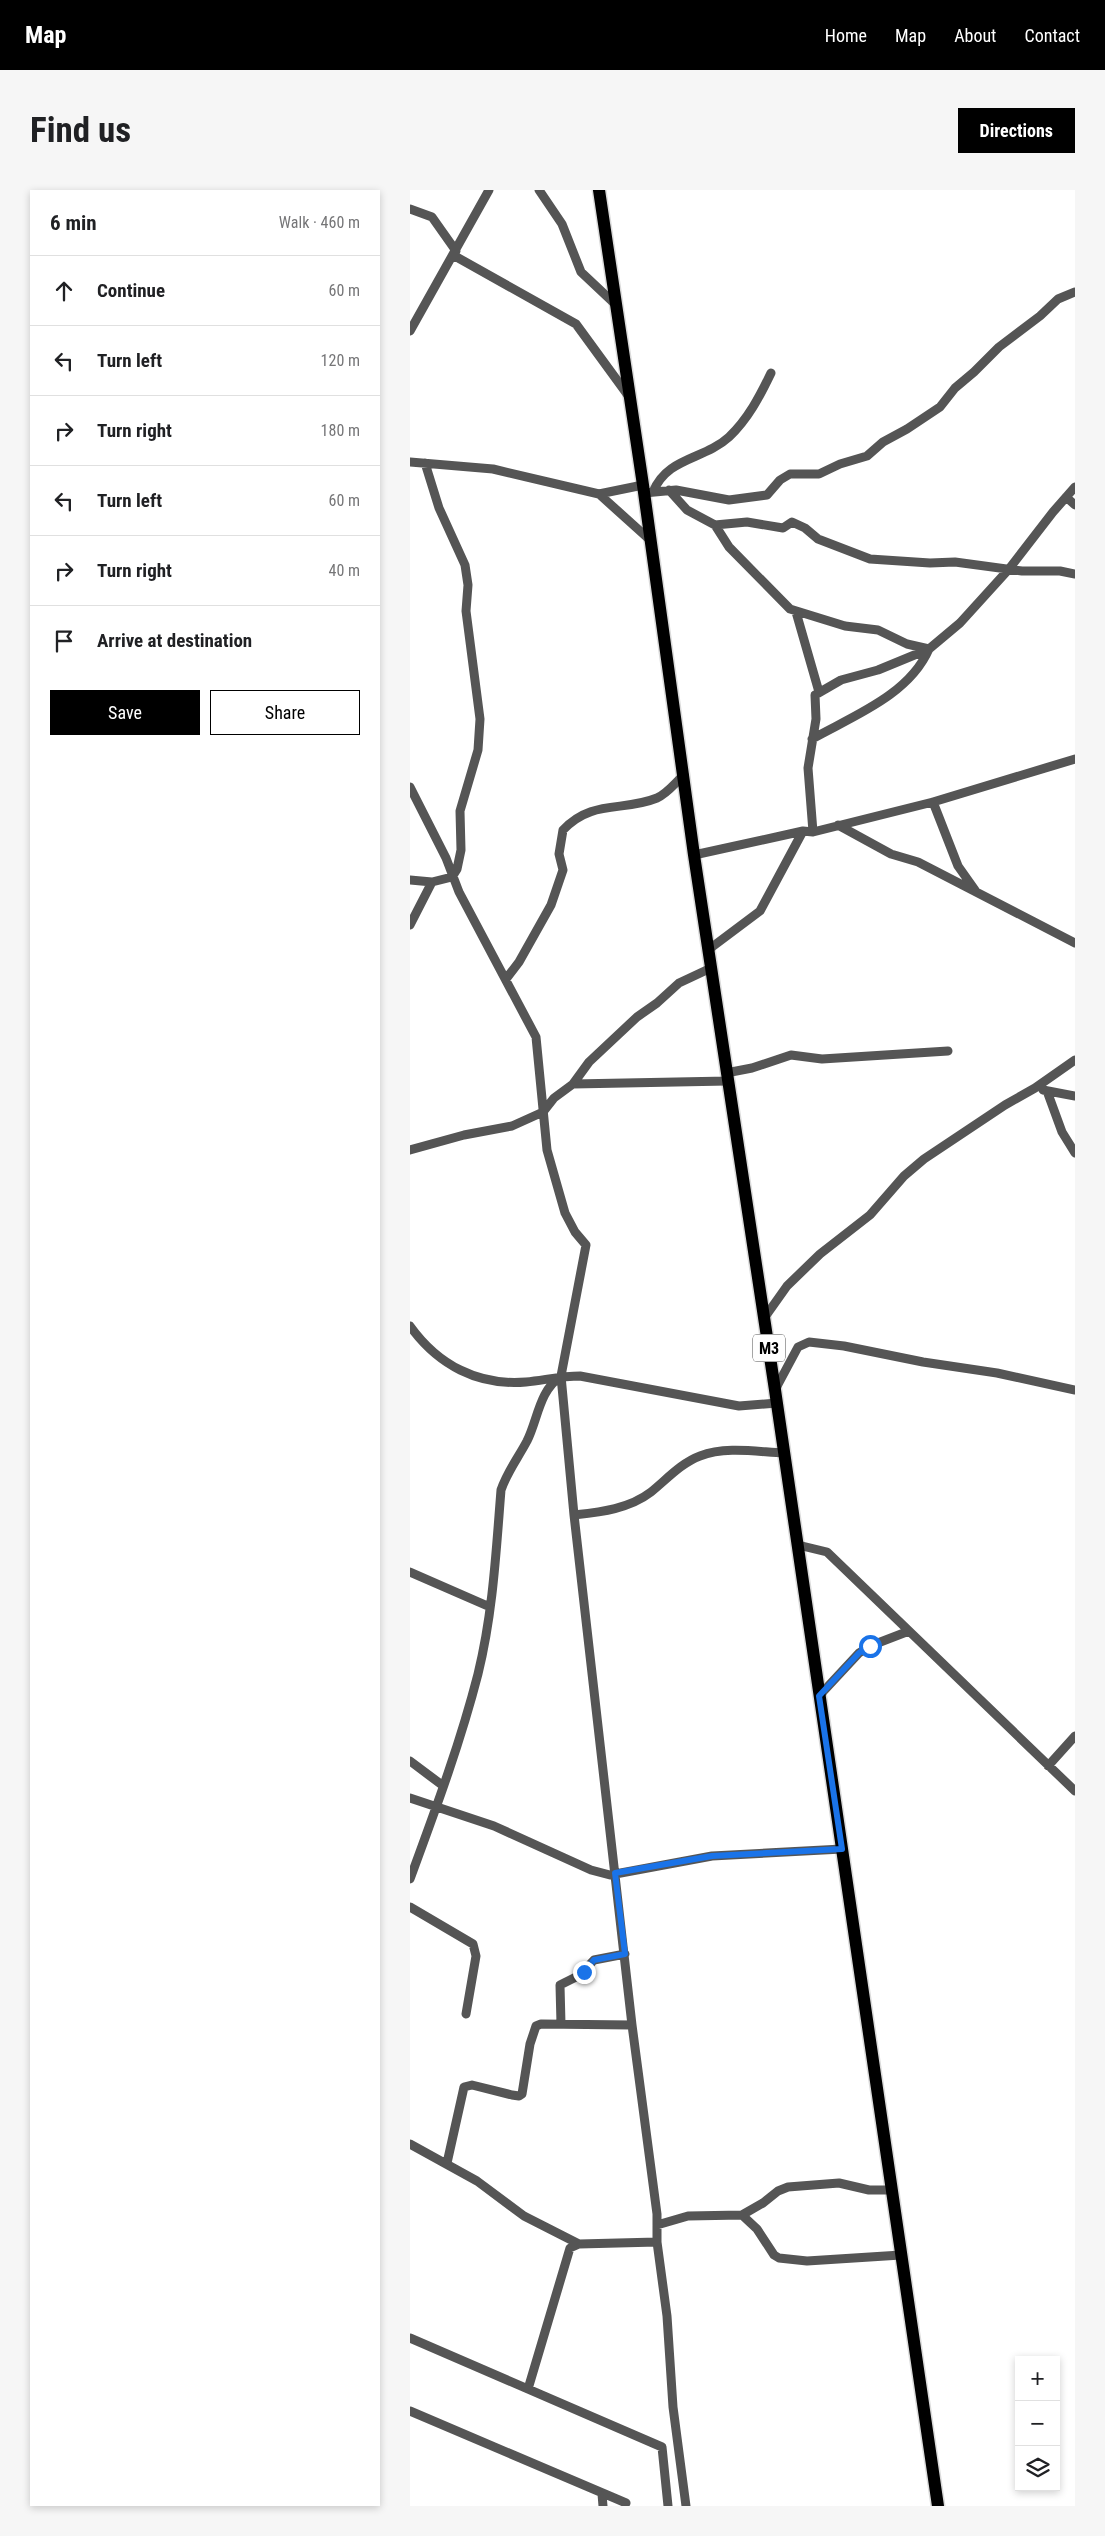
<!DOCTYPE html>
<meta charset="utf-8">
<style>
:root{--surface:#fff;--page:#f6f6f6;--text:#202124;--muted:#757577;--line:#e0e0e0;--accent:#000}
body{margin:0;font-family:"Roboto Condensed",sans-serif;background:var(--page);color:var(--text)}
.controls{position:absolute;right:15px;bottom:15px;display:grid;overflow:hidden;border-radius:0px;box-shadow:0 2px 8px #0003}
.controls button{width:45px;height:45px;display:grid;place-items:center;padding:0;border:0;border-bottom:1px solid var(--line);background:var(--surface);color:var(--text);font:25px sans-serif}
.stop{position:absolute;width:15px;height:15px;margin:-11px;border:4px solid #1a73e8;border-radius:50%;background:#fff}
.stop.end{background:#1a73e8;border-color:#fff;box-shadow:0 1px 5px #0008}
.list{margin:0;padding:0;list-style:none}
h2{display:flex;justify-content:space-between;align-items:center;height:65px;margin:0;padding:0 20px;font-size:21px}
h2 small{font-size:16px;font-weight:400;color:var(--muted)}
.list li{display:grid;grid-template-columns:32px 1fr auto;gap:15px;align-items:center;box-sizing:border-box;height:70px;padding:0 20px;border-top:1px solid var(--line)}
.list b{display:block;font-size:19px;white-space:nowrap}
.list em{font-size:16px;font-style:normal;color:var(--muted)}
.actions{display:flex;gap:10px;padding:15px 20px}
.actions a{flex:1;padding:11px 0;border:1px solid var(--accent);border-radius:0px;text-align:center;font-size:18px;color:var(--accent)}
.actions .main{background:var(--accent);color:#fff}
.icon{flex:none;width:28px;height:28px;fill:none;stroke:currentColor;stroke-width:2;stroke-linecap:round;stroke-linejoin:round}
.map{position:relative;flex:none;width:665px;height:2316px;overflow:hidden;border-radius:0px}
header{display:flex;align-items:center;gap:30px;box-sizing:border-box;height:70px;padding:0 25px;background:var(--accent);color:#fff}
header strong{font-size:24px}
nav{display:flex;gap:28px;margin-inline-start:auto;font-size:18px}
.intro{display:flex;align-items:center;justify-content:space-between;box-sizing:border-box;height:120px;padding:0 30px}
h1{margin:0;font-size:35px}
.button{padding:12px 22px;border-radius:0px;background:var(--accent);color:#fff;font-size:18px;font-weight:700}
main{display:flex;gap:30px;padding:0 30px}
aside{flex:1;background:var(--surface);border-radius:0px;box-shadow:0 2px 8px #0003}
.map>svg:first-child{display:block}
.lines{fill:none;stroke-linecap:round;stroke-linejoin:round}
.primary-casing{stroke:#dbdbdb;stroke-width:15}
.minor{stroke:#555;stroke-width:9}
.primary{stroke:#000;stroke-width:12}
.route{stroke:#1a73e8;stroke-width:6}
.labels{text-anchor:middle;dominant-baseline:central;stroke-width:4;stroke-linejoin:round;paint-order:stroke}
.shield{fill:#fff;stroke:#4c4c4c;stroke-width:1}
.shield-label{font-size:16px;font-weight:bold;fill:#000}
</style>
<header>
<strong>Map</strong>
<nav><a>Home</a><a>Map</a><a>About</a><a>Contact</a></nav>
</header>
<div class="intro"><h1>Find us</h1><a class="button">Directions</a></div>
<main>
<aside>
<h2>6 min<small>Walk · 460 m</small></h2>
<ul class="list">
<li><svg class="icon" aria-label="ahead" viewBox="0 0 24 24"><path d="M12 20V5M6 11l6-6 6 6"/></svg><div><b>Continue</b></div><em>60 m</em></li>
<li><svg class="icon" aria-label="left" viewBox="0 0 24 24"><path d="M17 20v-9H6M10 6l-5 5 5 5"/></svg><div><b>Turn left</b></div><em>120 m</em></li>
<li><svg class="icon" aria-label="right" viewBox="0 0 24 24"><path d="M7 20v-9h11M14 6l5 5-5 5"/></svg><div><b>Turn right</b></div><em>180 m</em></li>
<li><svg class="icon" aria-label="left" viewBox="0 0 24 24"><path d="M17 20v-9H6M10 6l-5 5 5 5"/></svg><div><b>Turn left</b></div><em>60 m</em></li>
<li><svg class="icon" aria-label="right" viewBox="0 0 24 24"><path d="M7 20v-9h11M14 6l5 5-5 5"/></svg><div><b>Turn right</b></div><em>40 m</em></li>
<li><svg class="icon" aria-label="arrive" viewBox="0 0 24 24"><path d="M6 21V4h12l-3 4 3 4H6"/></svg><div><b>Arrive at destination</b></div></li>
</ul>
<div class="actions"><a class="main">Save</a><a>Share</a></div>
</aside>
<div class="map">
<svg width="665" height="2316" viewBox="0 0 665 2316">
<rect width="100%" height="100%" fill="#fff"/>
<g class="lines">
<defs>
<path id="primary" d="M 189,0 L 233,295 L 284,665 L 365,1200 L 528,2316"/>
</defs>
<use href="#primary" class="primary-casing"/>
<path class="minor" d="M 129,0 L 152,34 L 171,82 L 205,114
M 0,19 L 22,27 L 46,61
M 43,65 L 166,134 L 220,208
M 0,141 L 79,0
M 0,272 L 83,279 L 189,304 L 233,295
M 259,300 L 277,320 L 305,335 L 337,332 L 373,338 L 382,332 L 395,338 L 408,349 L 460,369 L 520,373 L 545,372 L 612,381 L 650,381 L 665,384
M 243,302 C 257,267 294,270 319,247 C 338,229 350,206 361,183
M 234,303 L 266,300 L 319,310 L 357,305 L 370,290 L 380,284 L 409,284 L 430,274 L 457,266 L 473,252 L 497,239 L 530,217 L 545,198 L 564,182 L 589,157 L 630,126 L 648,109 L 665,102
M 189,304 L 240,350
M 656,307 L 665,315
M 305,335 L 319,357 L 380,419 L 435,436 L 468,440 L 497,454 L 519,459
M 386,422 L 409,502
M 402,549 C 443,526 499,505 519,459
M 0,597 L 36,668 L 49,702 L 126,847 L 137,960 L 155,1023 L 165,1042 L 176,1055 L 151,1186 L 164,1325 L 222,1835 L 247,2024 L 247,2052 L 257,2126 L 263,2217 L 276,2316
M 523,612 L 548,676 L 565,700
M 428,635 L 481,664 L 508,672 L 665,753
M 403,642 L 398,578 L 406,529 L 405,505 L 431,490 L 468,480 L 519,459 L 550,433 L 599,379 L 643,322 L 665,297
M 284,665 L 393,641 L 403,642 L 523,612 L 665,569
M 0,690 L 22,692
M 0,735 L 22,692 L 42,687 L 47,679 L 51,660 L 50,621 L 68,560 L 70,529 L 56,421 L 58,395 L 55,375 L 29,318 L 15,273
M 298,760 L 350,721 L 393,641
M 96,789 L 109,772 L 141,715 L 153,680 L 149,664 L 153,640 C 182,609 213,622 247,608 C 257,604 266,592 274,585
M 316,883 L 342,878 L 381,865 L 412,869 L 538,861
M 163,894 L 318,891
M 633,900 L 665,906
M 637,901 L 652,942 L 665,963
M 0,960 L 54,945 L 102,936 L 133,922 L 144,908 L 163,894 L 179,872 L 227,827 L 247,813 L 269,793 L 301,778
M 355,1127 L 377,1096 L 410,1064 L 460,1025 L 494,986 L 514,969 L 595,915 L 625,898 L 665,870
M 0,1136 C 28,1175 68,1196 116,1192 C 135,1190 152,1186 170,1186 L 329,1216 L 367,1213
M 365,1200 L 388,1157 L 399,1152 L 434,1156 L 513,1172 L 587,1183 L 665,1200
M 164,1325 C 190,1322 219,1319 241,1302 C 256,1290 271,1273 290,1266 C 316,1256 348,1262 374,1263
M 388,1355 L 417,1362 L 665,1601
M 0,1382 L 80,1417
M 409,1506 L 449,1463 L 460,1456 L 499,1441
M 0,1571 L 32,1595
M 638,1576 L 665,1546
M 0,1608 L 84,1636 L 181,1680 L 200,1685 L 302,1666 L 432,1659
M 0,1689 C 25,1621 50,1554 68,1484 C 83,1423 86,1362 91,1300 C 97,1282 108,1268 117,1251 C 128,1229 129,1201 151,1186
M 0,1717 L 63,1754 L 66,1766 L 56,1824
M 151,1834 L 150,1795 L 170,1785 L 184,1770 L 215,1764
M 0,1954 L 67,1991 L 114,2026 L 169,2054
M 37,1973 L 54,1897 L 62,1895 L 102,1905 L 109,1906 L 112,1904 L 120,1854 L 126,1836 L 131,1834 L 222,1835
M 332,2025 L 347,2039 L 364,2065 L 369,2068 L 397,2071 L 491,2065
M 247,2035 L 278,2026 L 332,2025 L 353,2013 L 368,2001 L 378,1997 L 429,1993 L 459,2000 L 481,2000
M 0,2148 L 252,2257 L 258,2316
M 118,2199 L 160,2058 L 169,2054 L 247,2052
M 0,2221 L 216,2313
M 192,2304 L 193,2316"/>
<use href="#primary" class="primary"/>
</g>
<g class="lines">
<path class="route" d="M 174,1782 L 184,1770 L 215,1764 L 205,1683 L 302,1666 L 432,1659 L 409,1506 L 449,1463 L 460,1456"/>
</g>
<g class="labels">
<rect class="shield" x="343" y="1144.5" width="32" height="27" rx="4"/>
<g class="shield-label">
<text x="359" y="1158">M3</text>
</g>
</g>
</svg>
<div class="controls">
<button>+</button>
<button>−</button>
<button><svg class="icon" aria-label="layers" viewBox="0 0 24 24"><path d="M12 4l9 5-9 5-9-5zM3 14l9 5 9-5"/></svg></button>
</div>
<div class="stop" style="left:460px;top:1456px"></div>
<div class="stop end" style="left:174px;top:1782px"></div>
</div>
</main>
